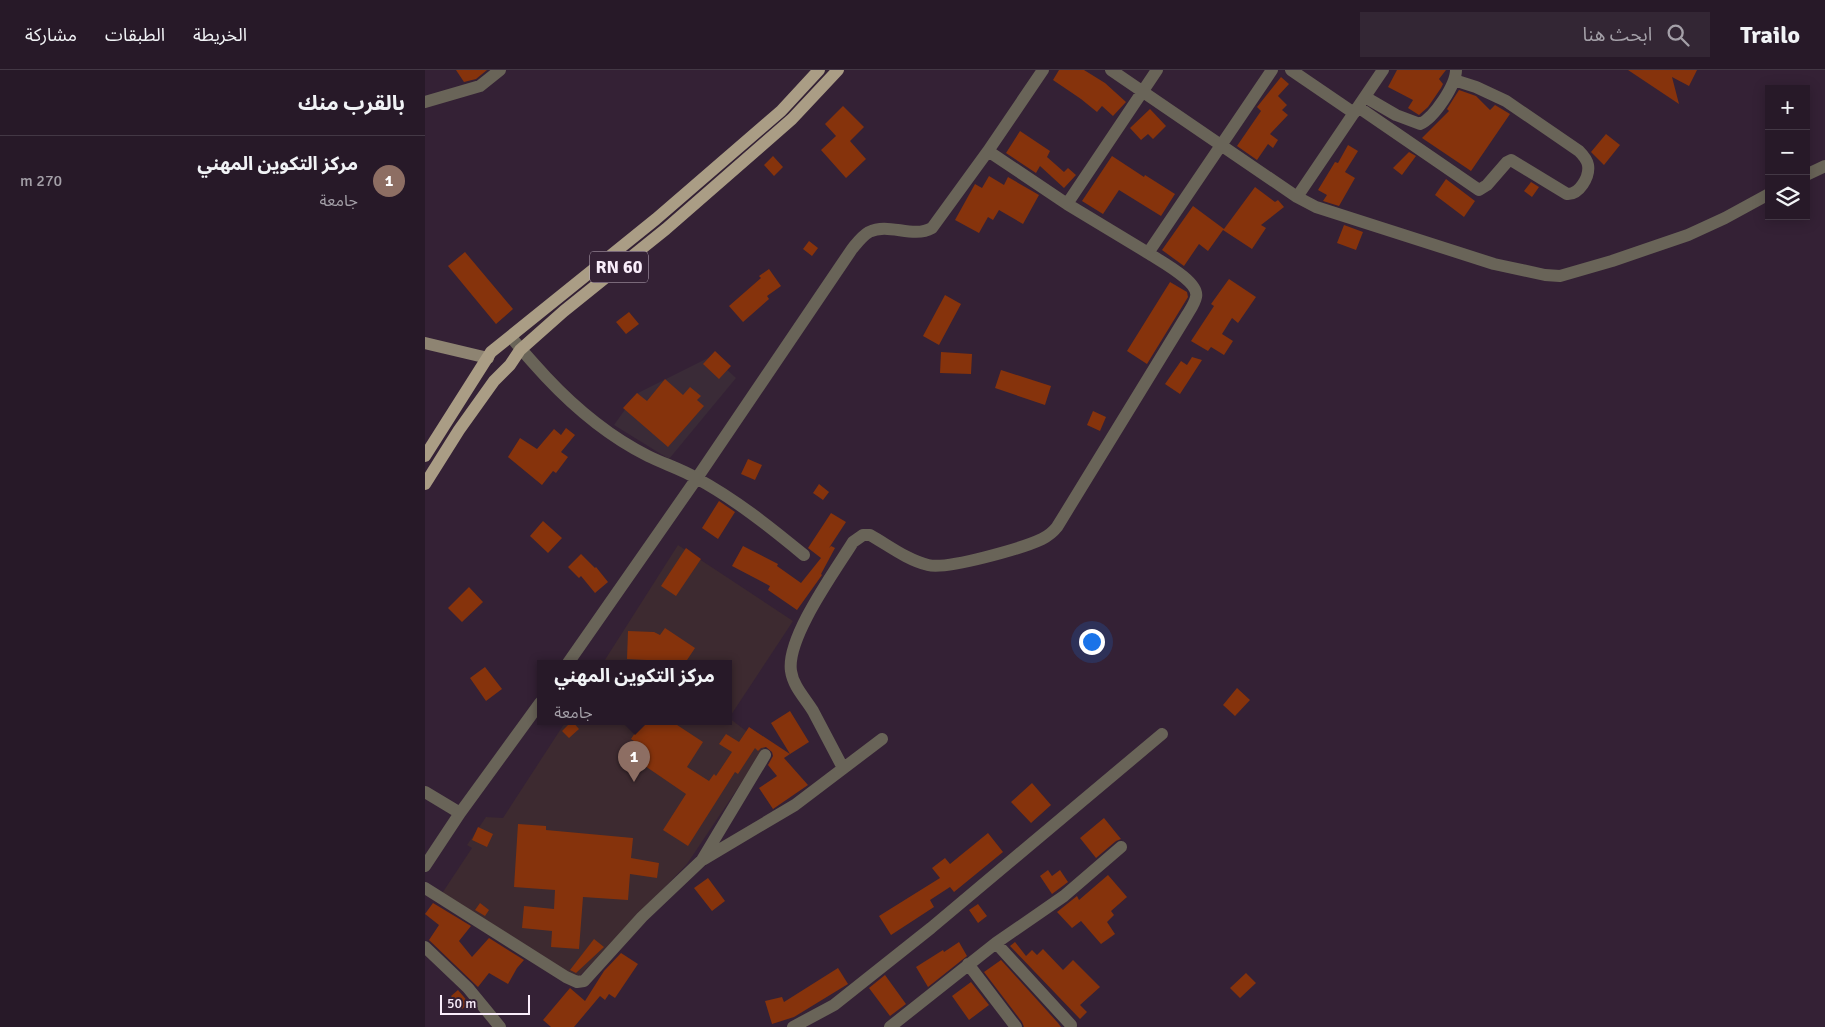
<!DOCTYPE html>
<html lang="ar">
<meta charset="utf-8">
<style>
:root{--surface:#271928;--page:#332634;--text:#f1f3f6;--muted:#a4a0a8;--line:#433845;--accent:#ea580c}
body{margin:0;font-family:Signika,"Noto Sans Arabic",sans-serif;background:var(--page);color:var(--text);direction:rtl}
.controls{position:absolute;right:15px;top:15px;display:grid;overflow:hidden;border-radius:0px;box-shadow:0 2px 12px #0003}
.controls button{width:45px;height:45px;display:grid;place-items:center;padding:0;border:0;border-bottom:1px solid var(--line);background:var(--surface);color:var(--text);font:25px sans-serif}
.scale{position:absolute;left:15px;bottom:12px;width:90px;box-sizing:border-box;padding-left:5px;border:2px solid #f9edfa;border-top:0;font-size:14px;line-height:18px;white-space:nowrap;color:#f9edfa;-webkit-text-stroke:4px #342135;paint-order:stroke}
.you{position:absolute;left:666px;top:571px;width:18px;height:18px;margin:-12px;border:4px solid #fff;border-radius:50%;background:#1a73e8;box-shadow:0 0 0 8px #1a73e833}
.badge{display:grid;place-items:center;width:32px;height:32px;border-radius:50%;background:var(--accent);color:#fff;font-size:16px;font-weight:700}
.pin{position:absolute;translate:-50% -41px;filter:drop-shadow(0 1px 2px #0008)}
.pin::after{content:'';position:absolute;top:26px;width:18px;height:15px;background:inherit;clip-path:polygon(0 0,100% 0,50% 100%)}
.popup{position:absolute;left:112px;top:590px;width:195px;height:65px;box-sizing:border-box;display:grid;place-content:center;border-radius:0px;background:var(--surface);filter:drop-shadow(0 1px 4px #0005);font-size:16px;white-space:nowrap;color:var(--muted)}
.popup b{font-size:19px;color:var(--text)}
.popup::after{content:'';position:absolute;left:50%;top:100%;margin-left:-10px;border:10px solid transparent;border-top-color:var(--surface)}
.list{margin:0;padding:0;list-style:none}
h2{display:flex;justify-content:space-between;align-items:center;height:65px;margin:0;padding:0 20px;font-size:21px}
h2 small{font-size:16px;font-weight:400;color:var(--muted)}
.list li{display:grid;grid-template-columns:32px 1fr auto;gap:15px;align-items:center;box-sizing:border-box;height:90px;padding:0 20px;border-top:1px solid var(--line)}
.list b{display:block;font-size:19px;white-space:nowrap}
.list p{margin:0;font-size:16px;white-space:nowrap;color:var(--muted)}
.list em{font-size:16px;font-style:normal;color:var(--muted)}
.icon{flex:none;width:28px;height:28px;fill:none;stroke:currentColor;stroke-width:2;stroke-linecap:round;stroke-linejoin:round}
.map{position:relative;flex:none;width:1400px;height:957px;overflow:hidden;direction:ltr}
header{display:flex;align-items:center;gap:30px;box-sizing:border-box;height:70px;padding:0 25px;background:var(--surface);border-bottom:1px solid var(--line)}
header strong{font-size:24px}
nav{display:flex;gap:28px;margin-inline-start:auto;font-size:18px}
.search{width:350px;height:45px;background:var(--page);display:flex;align-items:center;gap:12px;box-sizing:border-box;padding:0 18px;border-radius:0px;color:var(--muted);font-size:19px}
main{display:flex}
aside{flex:1;background:var(--surface)}
.map>svg:first-child{display:block}
.education{fill:#3d2a30}
.medical{fill:#3a2b37}
.building{fill:#86330c}
.lines{fill:none;stroke-linecap:round;stroke-linejoin:round}
.minor{stroke:#696458;stroke-width:12}
.secondary{stroke:#8e8472;stroke-width:12}
.primary{stroke:#aa9d85;stroke-width:12}
.labels{text-anchor:middle;dominant-baseline:central;stroke-width:5;stroke-linejoin:round;paint-order:stroke}
.shield{fill:#342135;stroke:#beb0bf;stroke-width:1}
.shield-label{font-size:18px;font-weight:bold;fill:#f9edfa}
</style>
<header>
<strong>Trailo</strong>
<div class="search"><svg class="icon" aria-label="search" viewBox="0 0 24 24"><circle cx="10" cy="10" r="6"/><path d="M15 15l6 6"/></svg>ابحث هنا</div>
<nav><a>الخريطة</a><a>الطبقات</a><a>مشاركة</a></nav>
</header>
<main>
<div class="map">
<svg width="1400" height="957" viewBox="0 0 1400 957">
<rect width="100%" height="100%" fill="#342135"/>
<path class="education" d="M 253,475 L 368,551 L 304,648 L 341,676 L 262,794 L 146,915 L 12,831 L 47,778 L 42,775 L 61,747 L 78,748 L 141,651 L 303,651 L 303,593 L 178,593 Z"/>
<path class="medical" d="M 287,286 L 311,308 L 244,389 L 189,355 L 211,324 Z"/>
<path class="building" d="M 31,0 L 62,0 L 51,9 L 39,12 Z
M 634,0 L 659,0 L 680,13 L 701,32 L 688,46 L 677,36 L 672,42 L 656,29 L 628,10 Z
M 972,0 L 1021,0 L 1014,9 L 1018,14 L 1016,18 L 1003,37 L 994,45 L 983,38 L 988,30 L 963,17 Z
M 1203,0 L 1272,0 L 1264,16 L 1247,7 L 1254,34 Z
M 856,7 L 864,14 L 853,26 L 862,35 L 857,40 L 863,45 L 845,64 L 853,70 L 848,78 L 843,74 L 832,90 L 812,76 L 836,41 L 832,37 Z
M 1034,20 L 1051,26 L 1065,40 L 1070,35 L 1085,44 L 1046,101 L 997,68 L 1024,41 L 1022,39 Z
M 418,36 L 439,57 L 425,71 L 441,89 L 421,108 L 396,80 L 411,66 L 400,54 Z
M 725,39 L 741,56 L 728,69 L 723,64 L 716,70 L 705,58 Z
M 595,61 L 625,81 L 622,87 L 639,102 L 643,98 L 651,105 L 639,118 L 615,96 L 611,103 L 581,83 Z
M 1181,64 L 1195,75 L 1179,95 L 1166,82 Z
M 923,75 L 933,81 L 920,102 L 930,108 L 914,136 L 898,131 L 902,125 L 893,120 L 910,92 L 913,93 Z
M 984,82 L 991,86 L 977,105 L 968,98 Z
M 348,86 L 358,97 L 349,106 L 339,95 Z
M 687,86 L 719,107 L 720,105 L 750,124 L 736,146 L 694,120 L 678,144 L 657,131 Z
M 564,106 L 579,115 L 583,107 L 614,125 L 598,154 L 574,140 L 568,150 L 563,147 L 554,163 L 530,150 L 550,114 L 557,118 Z
M 1021,109 L 1050,131 L 1039,147 L 1010,125 Z
M 1106,112 L 1114,117 L 1107,127 L 1099,121 Z
M 830,117 L 850,132 L 853,130 L 859,137 L 836,155 L 841,158 L 827,179 L 798,160 L 783,181 L 774,174 L 759,196 L 737,180 L 768,136 L 799,159 Z
M 919,155 L 938,162 L 931,180 L 912,173 Z
M 384,171 L 393,178 L 387,186 L 378,179 Z
M 40,182 L 88,239 L 71,254 L 23,196 Z
M 344,199 L 356,216 L 342,226 L 344,229 L 318,252 L 304,236 L 336,208 L 334,206 Z
M 804,209 L 831,227 L 813,253 L 807,248 L 797,264 L 808,271 L 799,285 L 786,277 L 783,281 L 766,271 L 789,236 L 786,234 Z
M 745,212 L 762,222 L 763,227 L 722,294 L 702,281 Z
M 520,225 L 536,234 L 514,275 L 498,266 Z
M 204,242 L 214,254 L 201,264 L 191,252 Z
M 290,281 L 306,296 L 294,309 L 278,294 Z
M 516,282 L 547,284 L 546,304 L 515,303 Z
M 767,287 L 777,290 L 755,324 L 740,314 L 756,291 L 762,295 Z
M 576,300 L 626,316 L 620,335 L 570,318 Z
M 240,309 L 258,325 L 265,317 L 276,326 L 272,330 L 279,336 L 243,377 L 198,338 L 212,323 L 222,331 Z
M 668,341 L 681,347 L 675,361 L 662,355 Z
M 141,358 L 150,365 L 136,382 L 143,387 L 131,403 L 128,401 L 117,415 L 83,387 L 95,368 L 112,379 L 129,359 L 136,365 Z
M 323,389 L 337,395 L 330,410 L 316,404 Z
M 394,414 L 404,422 L 398,430 L 388,423 Z
M 294,431 L 310,442 L 293,469 L 277,458 Z
M 406,443 L 421,452 L 404,478 L 406,476 L 410,478 L 396,504 L 397,505 L 372,540 L 343,520 L 345,516 L 307,496 L 318,476 L 353,494 L 352,496 L 376,513 L 396,488 L 383,478 Z
M 118,451 L 137,468 L 123,483 L 105,466 Z
M 261,478 L 276,489 L 251,526 L 236,516 Z
M 156,484 L 170,498 L 171,497 L 183,512 L 170,523 L 156,506 L 154,508 L 143,497 Z
M 44,517 L 58,532 L 37,552 L 23,538 Z
M 240,558 L 270,578 L 260,593 L 226,593 L 221,590 L 202,589 L 203,561 L 229,562 L 235,565 Z
M 60,597 L 77,619 L 61,631 L 45,608 Z
M 812,618 L 825,630 L 810,646 L 798,635 Z
M 365,641 L 384,672 L 365,684 L 346,653 Z
M 147,651 L 154,659 L 144,668 L 137,661 Z
M 218,651 L 246,651 L 278,672 L 262,697 L 284,711 L 289,704 L 291,706 L 307,682 L 294,674 L 301,664 L 314,672 L 324,657 L 365,684 L 359,688 L 383,715 L 348,739 L 334,718 L 352,706 L 343,695 L 348,686 L 347,682 L 341,677 L 336,678 L 333,681 L 330,678 L 313,704 L 310,702 L 263,776 L 238,760 L 261,724 L 204,685 L 212,673 L 206,669 Z
M 607,713 L 626,735 L 606,753 L 586,732 Z
M 679,748 L 696,769 L 691,771 L 671,788 L 655,768 Z
M 93,754 L 121,756 L 121,760 L 208,768 L 206,788 L 234,793 L 232,808 L 205,804 L 203,830 L 158,827 L 154,879 L 126,877 L 127,861 L 97,858 L 99,836 L 129,839 L 130,820 L 89,817 Z
M 53,757 L 68,764 L 62,777 L 47,770 Z
M 563,763 L 578,782 L 529,822 L 525,817 L 505,830 L 509,837 L 466,865 L 454,846 L 515,808 L 507,798 L 520,788 L 525,794 Z
M 623,800 L 627,806 L 635,800 L 643,812 L 627,824 L 615,806 Z
M 683,805 L 702,827 L 686,841 L 689,845 L 682,852 L 690,864 L 676,874 L 656,851 L 647,858 L 632,842 L 652,826 L 654,830 Z
M 283,808 L 300,831 L 287,841 L 269,818 Z
M 8,833 L 46,856 L 34,871 L 47,887 L 64,868 L 99,890 L 92,898 L 83,914 L 64,903 L 53,917 L 4,870 L 14,855 L 0,844 Z
M 55,833 L 64,840 L 60,846 L 50,840 Z
M 553,834 L 562,846 L 553,853 L 544,840 Z
M 169,869 L 179,877 L 151,903 L 145,900 Z
M 534,872 L 542,886 L 503,917 L 491,897 L 518,880 L 519,882 Z
M 590,872 L 601,886 L 607,880 L 612,885 L 618,879 L 638,900 L 648,890 L 675,917 L 655,935 L 662,942 L 655,949 L 585,876 Z
M 196,883 L 213,894 L 190,928 L 184,924 L 180,930 L 175,926 L 149,957 L 126,957 L 118,950 L 145,918 L 160,931 L 179,901 Z
M 576,890 L 633,953 L 636,957 L 599,957 L 597,952 L 559,902 Z
M 413,898 L 423,914 L 369,947 L 347,954 L 340,931 L 357,927 L 359,932 Z
M 821,903 L 831,913 L 815,928 L 805,918 Z
M 460,905 L 481,934 L 465,946 L 444,918 Z
M 546,912 L 564,935 L 544,950 L 527,926 Z
M 33,920 L 44,933 L 37,939 L 26,926 Z"/>
<g class="lines">
<path class="minor" d="M 618,0 L 563,81 L 642,134
M 686,0 L 872,127 L 891,137 L 1069,194 L 1120,205 L 1135,206 L 1187,191 L 1263,165 L 1300,148 L 1344,124
M 732,0 L 642,134 L 723,183 L 847,0
M 866,0 L 929,43
M 940,27 L 971,45 L 995,54 C 1009,48 1031,15 1031,0
M 0,32 L 55,16 L 75,0
M 933,37 L 1054,120 L 1062,115 L 1082,92 L 1086,90 L 1142,124 C 1154,125 1165,107 1163,95 C 1162,89 1158,85 1154,81 L 1081,31 L 1051,17 L 1029,10
M 1381,105 L 1400,96
M 872,127 L 958,0
M 86,267 C 97,281 109,294 121,307 C 151,339 183,366 223,386 C 239,394 256,399 271,408 C 310,429 345,457 379,485
M 143,593 L 272,408 L 427,179 C 432,173 437,166 444,162 C 464,152 487,169 507,158 L 563,81
M 418,698 C 408,679 398,660 388,641 C 380,628 368,616 366,601 C 361,568 410,501 428,472 L 438,465 L 445,465 C 463,475 482,490 503,495 C 522,500 598,478 617,469 C 623,466 628,462 632,457 L 762,245 C 765,240 770,233 771,227 C 775,212 735,191 723,183
M 0,722 L 35,743
M 279,789 L 370,735 L 457,669
M 0,796 L 35,743 L 115,633
M 0,818 L 141,907 L 152,912 L 159,911 L 217,847 L 277,790 L 340,685
M 571,873 L 646,955
M 0,877 L 43,918 L 75,957
M 543,894 L 591,957
M 368,957 L 409,935 L 506,858 L 737,664
M 465,957 L 571,873 L 639,826 L 696,777"/>
<path class="secondary" d="M 0,273 L 63,288"/>
<path class="primary" d="M 0,386 L 66,282 L 231,149 L 356,41 L 394,0
M 0,414 L 34,360 L 69,311 L 85,295 L 95,280 L 139,241 L 241,159 L 367,49 L 413,0"/>
</g>
<g class="labels">
<rect class="shield" x="165" y="181.5" width="58" height="31" rx="4"/>
<g class="shield-label">
<text x="194" y="197">RN 60</text>
</g>
</g>
</svg>
<div class="controls">
<button>+</button>
<button>−</button>
<button><svg class="icon" aria-label="layers" viewBox="0 0 24 24"><path d="M12 4l9 5-9 5-9-5zM3 14l9 5 9-5"/></svg></button>
</div>
<div class="scale">50 m</div>
<div class="you"></div>
<div class="pin badge" style="left:209px;top:712px;background:#8d6e63">1</div>
<div class="popup"><b>مركز التكوين المهني</b>جامعة</div>
</div>
<aside>
<h2>بالقرب منك<small></small></h2>
<ul class="list">
<li><span class="badge" style="background:#8d6e63">1</span><div><b>مركز التكوين المهني</b><p>جامعة</p></div><em>270 m</em></li>
</ul>
</aside>
</main>
